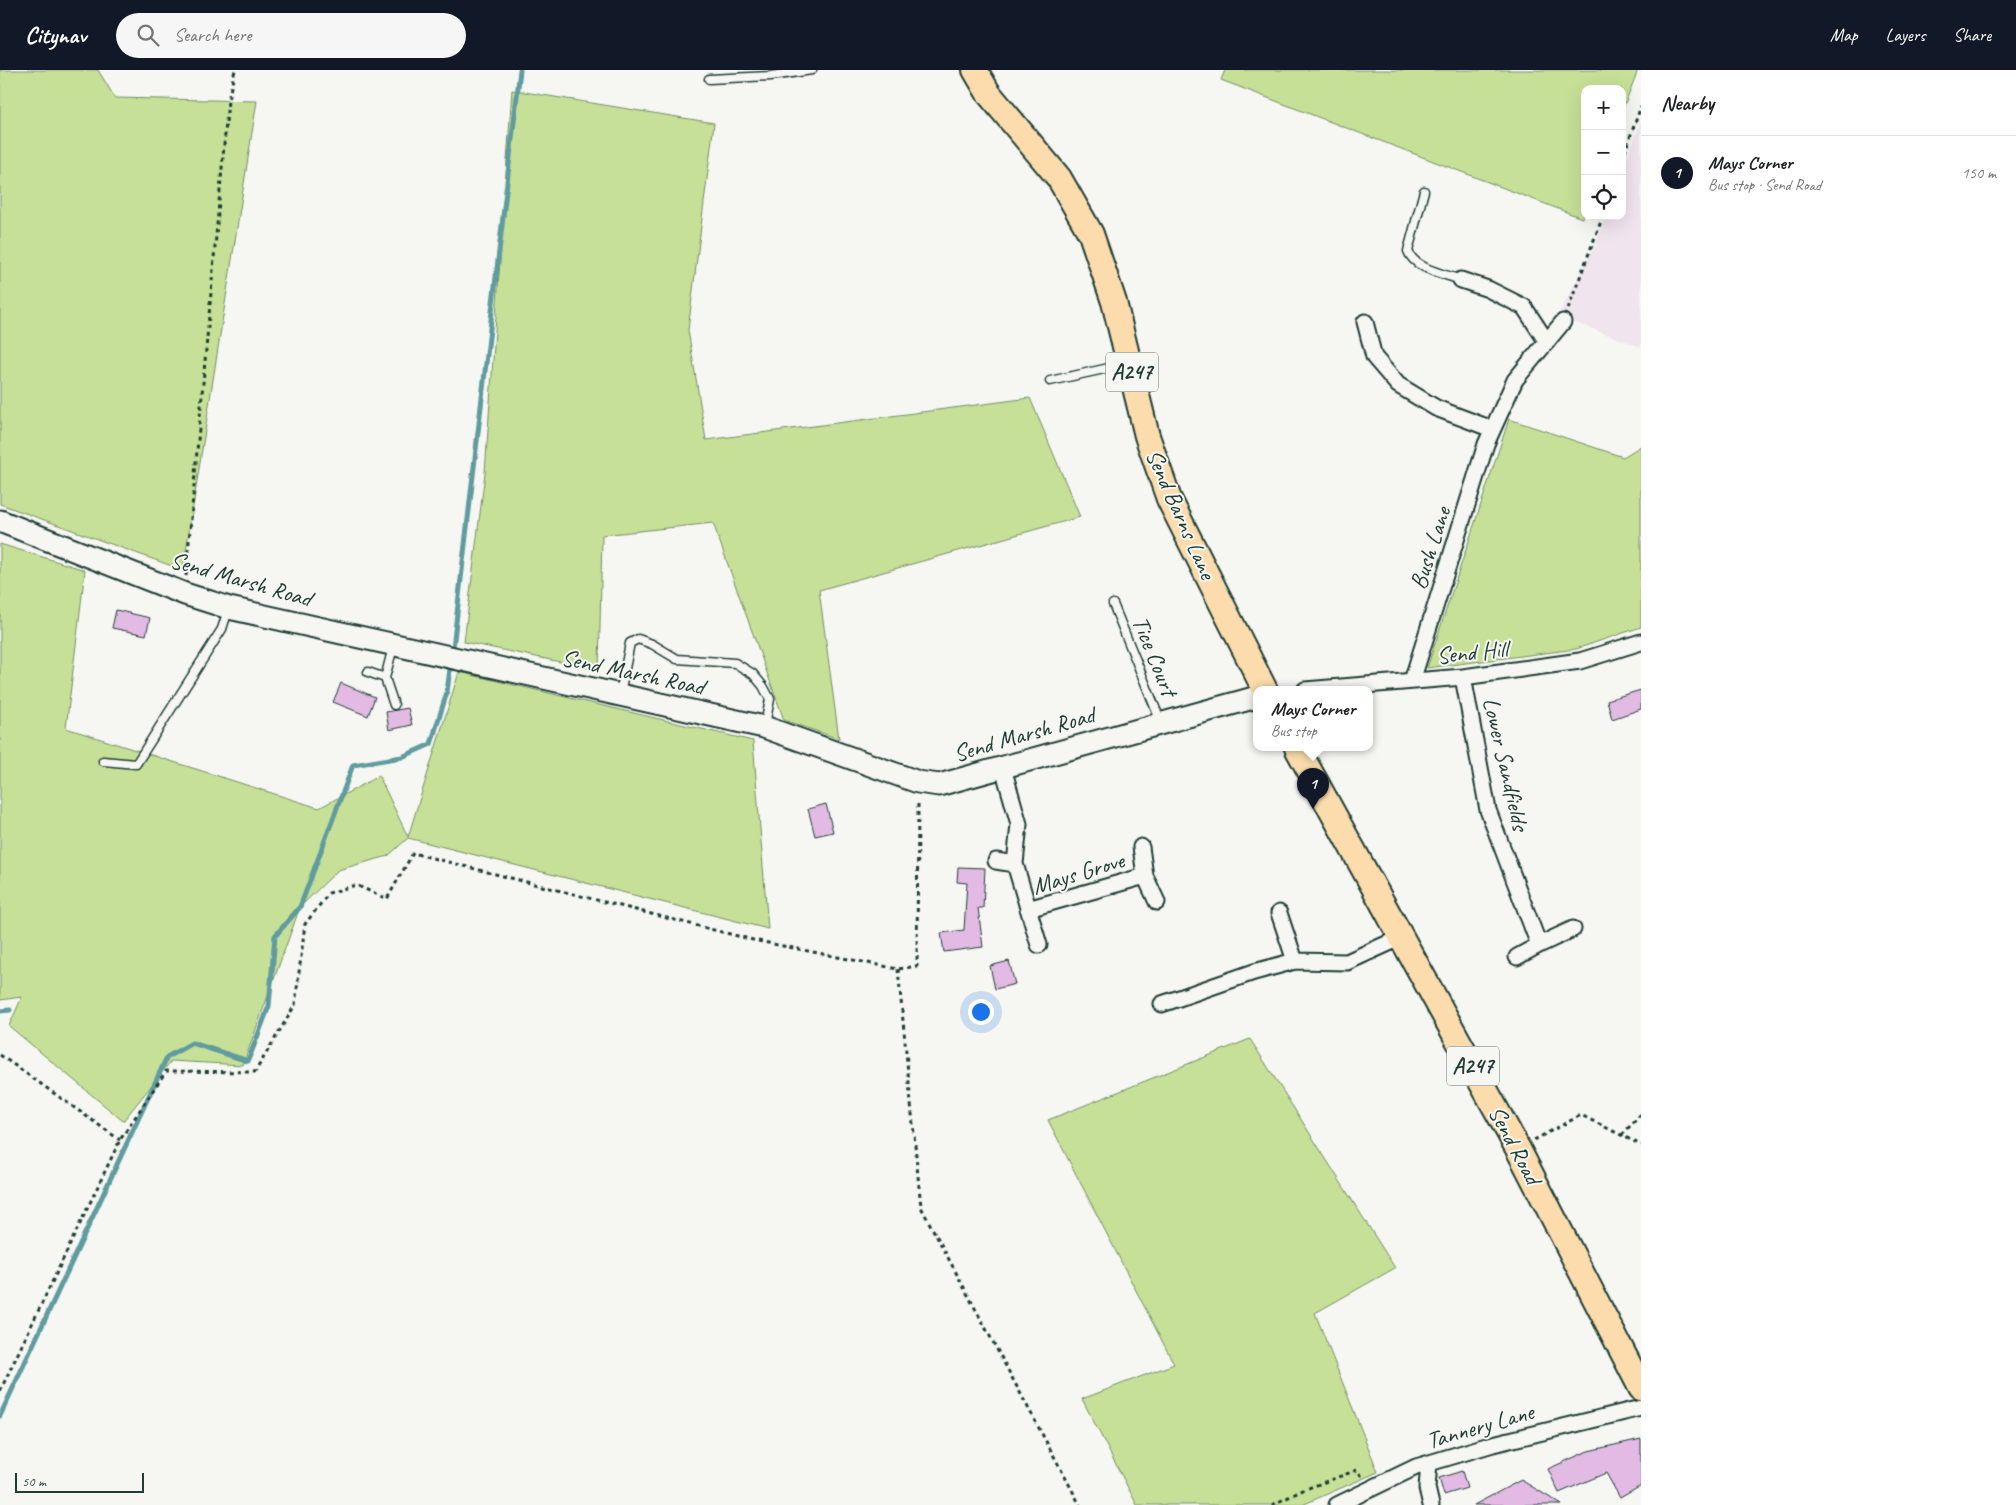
<!DOCTYPE html>
<meta charset="utf-8">
<style>
:root{--surface:#fff;--page:#f6f6f6;--text:#202124;--muted:#757577;--line:#e0e0e0;--accent:#111827}
body{margin:0;font-family:Caveat,sans-serif;background:var(--page);color:var(--text)}
.controls{position:absolute;right:15px;top:15px;display:grid;overflow:hidden;border-radius:10px;box-shadow:0 5px 20px #0002}
.controls button{width:45px;height:45px;display:grid;place-items:center;padding:0;border:0;border-bottom:1px solid var(--line);background:var(--surface);color:var(--text);font:25px sans-serif}
.scale{position:absolute;left:15px;bottom:12px;width:129px;box-sizing:border-box;padding-left:5px;border:2px solid #1f3d34;border-top:0;font-size:14px;line-height:18px;white-space:nowrap;color:#1f3d34;-webkit-text-stroke:4px #f6f6f2;paint-order:stroke}
.you{position:absolute;left:980px;top:941px;width:18px;height:18px;margin:-12px;border:4px solid #fff;border-radius:50%;background:#1a73e8;box-shadow:0 0 0 8px #1a73e833}
.badge{display:grid;place-items:center;width:32px;height:32px;border-radius:50%;background:var(--accent);color:#fff;font-size:16px;font-weight:700}
.pin{position:absolute;translate:-50% -41px;filter:drop-shadow(0 1px 2px #0008)}
.pin::after{content:'';position:absolute;top:26px;width:18px;height:15px;background:inherit;clip-path:polygon(0 0,100% 0,50% 100%)}
.popup{position:absolute;left:1253px;top:616px;width:120px;height:65px;box-sizing:border-box;display:grid;place-content:center;border-radius:10px;background:var(--surface);filter:drop-shadow(0 1px 4px #0005);font-size:16px;white-space:nowrap;color:var(--muted)}
.popup b{font-size:19px;color:var(--text)}
.popup::after{content:'';position:absolute;left:50%;top:100%;margin-left:-10px;border:10px solid transparent;border-top-color:var(--surface)}
.list{margin:0;padding:0;list-style:none}
h2{display:flex;justify-content:space-between;align-items:center;height:65px;margin:0;padding:0 20px;font-size:21px}
h2 small{font-size:16px;font-weight:400;color:var(--muted)}
.list li{display:grid;grid-template-columns:32px 1fr auto;gap:15px;align-items:center;box-sizing:border-box;height:75px;padding:0 20px;border-top:1px solid var(--line)}
.list b{display:block;font-size:19px;white-space:nowrap}
.list p{margin:0;font-size:16px;white-space:nowrap;color:var(--muted)}
.list em{font-size:16px;font-style:normal;color:var(--muted)}
.icon{flex:none;width:28px;height:28px;fill:none;stroke:currentColor;stroke-width:2;stroke-linecap:round;stroke-linejoin:round}
.map{position:relative;flex:none;width:1641px;height:1435px;overflow:hidden}
header{display:flex;align-items:center;gap:30px;box-sizing:border-box;height:70px;padding:0 25px;background:var(--accent);color:#fff}
header strong{font-size:24px}
nav{display:flex;gap:28px;margin-inline-start:auto;font-size:18px}
.search{width:350px;height:45px;background:var(--page);display:flex;align-items:center;gap:12px;box-sizing:border-box;padding:0 18px;border-radius:28px;color:var(--muted);font-size:19px}
main{display:flex}
aside{flex:1;background:var(--surface)}
.map>svg:first-child{display:block}
.built{fill:#f0e4ee}
.green{fill:#c6e097;stroke:#728e66}
.lines{fill:none;stroke-linecap:round;stroke-linejoin:round}
.stream{stroke:#5f9b9f;stroke-width:5}
.building{fill:#e2bae3;stroke:#1f3d34}
.lane-casing{stroke:#1f3d34;stroke-width:11}
.street-casing{stroke:#1f3d34;stroke-width:19}
.secondary-casing{stroke:#1f3d34;stroke-width:25}
.primary-casing{stroke:#1f3d34;stroke-width:28}
.path{stroke:#1f3d34;stroke-width:3;stroke-dasharray:4 4;stroke-linecap:butt}
.lane{stroke:#f6f6f2;stroke-width:8}
.street{stroke:#f6f6f2;stroke-width:15}
.secondary{stroke:#f6f6f2;stroke-width:21}
.primary{stroke:#fcdcac;stroke-width:24}
.labels{text-anchor:middle;dominant-baseline:central;stroke-width:4;stroke-linejoin:round;paint-order:stroke}
.shield{fill:#f6f6f2;stroke:#60746d;stroke-width:1}
.shield-label{font-size:22px;font-weight:bold;fill:#1f3d34}
.street-label{font-size:24px;fill:#1f3d34;stroke:#f6f6f2}
</style>
<header>
<strong>Citynav</strong>
<div class="search"><svg class="icon" aria-label="search" viewBox="0 0 24 24"><circle cx="10" cy="10" r="6"/><path d="M15 15l6 6"/></svg>Search here</div>
<nav><a>Map</a><a>Layers</a><a>Share</a></nav>
</header>
<main>
<div class="map">
<svg width="1641" height="1435" viewBox="0 0 1641 1435">
<rect width="100%" height="100%" fill="#f6f6f2"/>
<filter id="ink" filterUnits="userSpaceOnUse"><feTurbulence type="fractalNoise" baseFrequency=".02" numOctaves="2"/><feDisplacementMap in="SourceGraphic" scale="10" xChannelSelector="R" yChannelSelector="G"/><feConvolveMatrix kernelMatrix="1 2 1 2 8 2 1 2 1" color-interpolation-filters="sRGB"/></filter>
<g filter="url(#ink)">
<path class="built" d="M 1641,51 L 1641,277 L 1558,246 L 1595,176 L 1606,146 L 1622,146 L 1622,102 Z"/>
<path class="green" d="M 0,0 L 98,0 L 115,28 L 257,31 L 183,500 L 0,434 Z
M 1225,0 L 1638,0 L 1622,41 L 1622,19 L 1585,19 L 1585,140 L 1582,148 L 1221,10 Z
M 512,20 L 714,53 L 688,260 L 706,370 L 1030,328 L 1080,447 L 819,520 L 839,669 L 784,650 L 713,453 L 602,465 L 599,600 L 464,572 L 485,403 Z
M 1509,349 L 1623,387 L 1641,376 L 1641,557 L 1576,579 L 1427,598 Z
M 0,474 L 85,500 L 66,658 L 319,738 L 379,706 L 408,767 L 459,602 L 753,671 L 768,859 L 408,768 L 388,786 L 338,800 L 300,837 L 243,995 L 171,991 L 123,1051 L 9,956 L 22,927 L 0,930 Z
M 1250,969 L 1395,1198 L 1315,1243 L 1378,1402 L 1302,1435 L 1137,1435 L 1082,1329 L 1174,1294 L 1048,1050 Z"/>
<g class="lines">
<path class="stream" d="M 453,578 L 520,0
M 0,941 L 10,940
M 0,1346 L 167,987 L 192,973 L 248,991 L 269,936 L 275,866 L 300,837 L 353,695 L 402,687 L 431,674 L 447,622 L 450,599"/>
</g>
<path class="building" d="M 116,540 L 150,548 L 146,565 L 112,558 Z
M 341,613 L 375,627 L 368,646 L 333,632 Z
M 1641,620 L 1641,639 L 1612,649 L 1607,630 Z
M 408,638 L 412,655 L 389,660 L 386,642 Z
M 826,734 L 833,762 L 815,766 L 808,739 Z
M 958,797 L 985,798 L 983,838 L 978,838 L 983,877 L 944,882 L 941,863 L 964,860 L 967,813 L 957,812 Z
M 1009,891 L 1015,914 L 995,919 L 990,896 Z
M 1641,1369 L 1641,1416 L 1620,1428 L 1606,1403 L 1559,1423 L 1548,1399 L 1588,1381 Z
M 1462,1401 L 1467,1418 L 1444,1425 L 1439,1408 Z
M 1521,1410 L 1562,1435 L 1474,1435 Z"/>
<g class="lines">
<defs>
<path id="lane" d="M 709,9 L 771,6 L 812,0
M 1424,121 L 1408,181 C 1414,199 1445,204 1461,210
M 1050,311 L 1127,294
M 1113,534 L 1161,652
M 393,577 L 385,608 L 394,635
M 368,602 L 385,608
M 620,624 L 630,573 L 638,569 L 652,574 L 677,589 L 735,593 L 753,604 L 763,616 L 770,629 L 765,655
M 103,691 L 136,694 L 222,559 L 228,540"/>
<path id="street" d="M 1461,210 L 1488,219 L 1524,237 L 1547,272
M 1365,252 L 1374,287 L 1398,315 L 1436,338 L 1492,359
M 1463,607 L 1488,740 L 1539,875 L 1517,887
M 1412,611 L 1486,374 L 1515,310 L 1563,252
M 1305,620 L 1463,607 L 1580,591 L 1641,572
M 1003,698 L 1019,754 L 1015,794 L 1039,875
M 1141,777 L 1145,806
M 996,791 L 1015,794
M 1028,839 L 1145,806 L 1157,832
M 1279,843 L 1295,891
M 1539,875 L 1573,859
M 1162,934 L 1254,902 L 1295,891 L 1347,892 L 1402,867
M 1429,1393 L 1427,1418 L 1431,1435
M 1337,1435 L 1416,1397 L 1493,1374 L 1641,1338"/>
<path id="secondary" d="M 0,451 L 185,524 L 229,538 L 764,657 L 918,712 L 939,715 L 1257,627"/>
<path id="primary" d="M 975,0 L 989,24 L 1059,108 L 1091,164 L 1114,232 L 1147,366 L 1169,429 L 1265,620
M 1297,678 L 1518,1079 L 1641,1318"/>
</defs>
<use href="#lane" class="lane-casing"/>
<use href="#street" class="street-casing"/>
<use href="#secondary" class="secondary-casing"/>
<use href="#primary" class="primary-casing"/>
<path class="path" d="M 1622,90 L 1641,36
M 1568,239 L 1603,146
M 186,506 L 228,30 L 235,0
M 898,899 L 921,1137 L 1080,1435
M 0,985 L 120,1070
M 1622,1065 L 1641,1044
M 1534,1070 L 1581,1045 L 1641,1075
M 0,1321 L 120,1070 L 166,1001 L 255,1002 L 295,935 L 305,854 L 329,823 L 356,815 L 387,829 L 413,783 L 753,870 L 898,899 L 917,896 L 918,730
M 1272,1435 L 1303,1420 L 1357,1400 L 1363,1408"/>
<use href="#lane" class="lane"/>
<use href="#street" class="street"/>
<use href="#secondary" class="secondary"/>
<use href="#primary" class="primary"/>
</g>
</g>
<g class="labels">
<g class="shield">
<rect x="1106" y="282.5" width="52" height="39" rx="4"/>
<rect x="1447" y="976.5" width="52" height="39" rx="4"/>
</g>
<g class="shield-label">
<text x="1132" y="302">A247</text>
<text x="1473" y="996">A247</text>
</g>
<g class="street-label">
<text transform="translate(1181 444) rotate(66)">Send Barns Lane</text>
<text transform="translate(1430 478) rotate(-72)">Bush Lane</text>
<text transform="translate(241 509) rotate(16)">Send Marsh Road</text>
<text transform="translate(1472 582) rotate(-6)">Send Hill</text>
<text transform="translate(1155 586) rotate(68)">Tice Court</text>
<text transform="translate(633 602) rotate(12)">Send Marsh Road</text>
<text transform="translate(1024 664) rotate(-16)">Send Marsh Road</text>
<text transform="translate(1506 694) rotate(77)">Lower Sandfields</text>
<text transform="translate(1078 803) rotate(-17)">Mays Grove</text>
<text transform="translate(1515 1075) rotate(62)">Send Road</text>
<text transform="translate(1480 1356) rotate(-16)">Tannery Lane</text>
</g>
</g>
</svg>
<div class="controls">
<button>+</button>
<button>−</button>
<button><svg class="icon" aria-label="locate" viewBox="0 0 24 24"><circle cx="12" cy="12" r="6"/><path d="M12 2v4M12 18v4M2 12h4M18 12h4"/></svg></button>
</div>
<div class="scale">50 m</div>
<div class="you"></div>
<div class="pin badge" style="left:1313px;top:739px">1</div>
<div class="popup"><b>Mays Corner</b>Bus stop</div>
</div>
<aside>
<h2>Nearby<small></small></h2>
<ul class="list">
<li><span class="badge">1</span><div><b>Mays Corner</b><p>Bus stop · Send Road</p></div><em>150 m</em></li>
</ul>
</aside>
</main>
